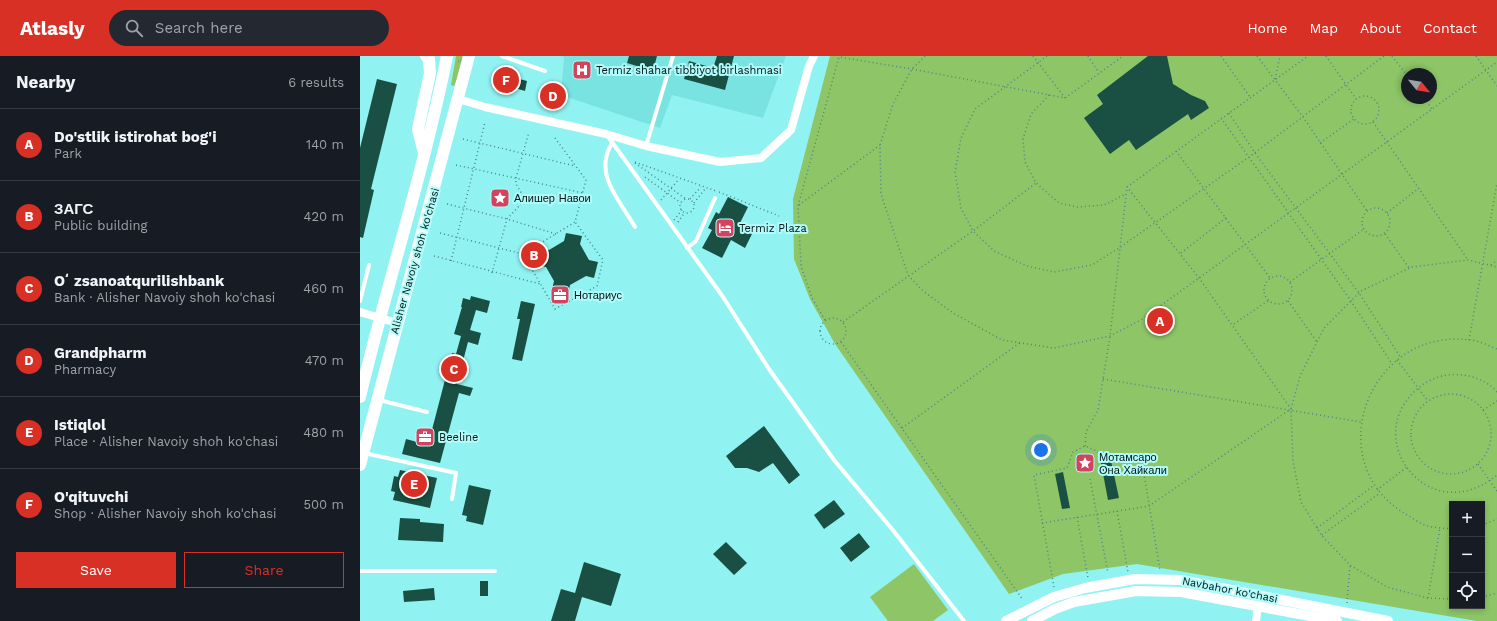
<!DOCTYPE html>
<meta charset="utf-8">
<style>
:root{--surface:#171b24;--page:#242831;--text:#f1f3f6;--muted:#9ea1a6;--line:#363941;--accent:#d93025}
body{margin:0;font-family:"Work Sans",sans-serif;background:var(--page);color:var(--text)}
.controls{position:absolute;right:12px;bottom:12px;display:grid;overflow:hidden;border-radius:0px;box-shadow:0 2px 6px #0003}
.controls button{width:36px;height:36px;display:grid;place-items:center;padding:0;border:0;border-bottom:1px solid var(--line);background:var(--surface);color:var(--text);font:20px sans-serif}
.compass{position:absolute;left:1041px;top:12px;width:36px;height:36px;border-radius:50%;background:var(--surface);box-shadow:0 2px 6px #0003;rotate:120deg}
.you{position:absolute;left:681px;top:394px;width:14px;height:14px;margin:-10px;border:3px solid #fff;border-radius:50%;background:#1a73e8;box-shadow:0 0 0 6px #1a73e833}
.badge{display:grid;place-items:center;width:26px;height:26px;border-radius:50%;background:var(--accent);color:#fff;font-size:13px;font-weight:700}
.pin{position:absolute;translate:-50% -50%;border:2px solid #fff;box-shadow:0 1px 4px #0006}
.list{margin:0;padding:0;list-style:none}
h2{display:flex;justify-content:space-between;align-items:center;height:52px;margin:0;padding:0 16px;font-size:17px}
h2 small{font-size:13px;font-weight:400;color:var(--muted)}
.list li{display:grid;grid-template-columns:26px 1fr auto;gap:12px;align-items:center;box-sizing:border-box;height:72px;padding:0 16px;border-top:1px solid var(--line)}
.list b{display:block;font-size:15px;white-space:nowrap}
.list p{margin:0;font-size:13px;white-space:nowrap;color:var(--muted)}
.list em{font-size:13px;font-style:normal;color:var(--muted)}
.actions{display:flex;gap:8px;padding:12px 16px}
.actions a{flex:1;padding:9px 0;border:1px solid var(--accent);border-radius:0px;text-align:center;font-size:14px;color:var(--accent)}
.actions .main{background:var(--accent);color:#fff}
.icon{flex:none;width:22px;height:22px;fill:none;stroke:currentColor;stroke-width:2;stroke-linecap:round;stroke-linejoin:round}
.map{position:relative;flex:none;width:1137px;height:565px;overflow:hidden}
header{display:flex;align-items:center;gap:24px;box-sizing:border-box;height:56px;padding:0 20px;background:var(--accent);color:#fff}
header strong{font-size:19px}
nav{display:flex;gap:22px;margin-inline-start:auto;font-size:14px}
.search{width:280px;height:36px;background:var(--page);display:flex;align-items:center;gap:10px;box-sizing:border-box;padding:0 14px;border-radius:22px;color:var(--muted);font-size:15px}
main{display:flex}
aside{flex:1;background:var(--surface)}
.map>svg:first-child{display:block}
.built{fill:#78e3e1}
.grass{fill:url(#grass-tufts)}
.park{fill:#8dc567;fill-rule:evenodd}
.building{fill:#195043}
.lines{fill:none;stroke-linecap:round;stroke-linejoin:round}
.path{stroke:#4c8786;stroke-width:1.5;stroke-dasharray:1 3;stroke-linecap:butt}
.service{stroke:#fff;stroke-width:4}
.minor{stroke:#fff;stroke-width:8}
.tertiary{stroke:#fff;stroke-width:10}
.primary{stroke:#fff;stroke-width:12}
.labels{text-anchor:middle;dominant-baseline:central;stroke-width:4;stroke-linejoin:round;paint-order:stroke}
.poi-label{font-size:11px;fill:#011313;stroke:#b1fcfa;text-anchor:start}
.street-label{font-size:11px;fill:#011313;stroke:#b1fcfa}
</style>
<header>
<strong>Atlasly</strong>
<div class="search"><svg class="icon" aria-label="search" viewBox="0 0 24 24"><circle cx="10" cy="10" r="6"/><path d="M15 15l6 6"/></svg>Search here</div>
<nav><a>Home</a><a>Map</a><a>About</a><a>Contact</a></nav>
</header>
<main>
<aside>
<h2>Nearby<small>6 results</small></h2>
<ul class="list">
<li><span class="badge">A</span><div><b>Do'stlik istirohat bog'i</b><p>Park</p></div><em>140 m</em></li>
<li><span class="badge">B</span><div><b>ЗАГС</b><p>Public building</p></div><em>420 m</em></li>
<li><span class="badge">C</span><div><b>Oʻzsanoatqurilishbank</b><p>Bank · Alisher Navoiy shoh ko'chasi</p></div><em>460 m</em></li>
<li><span class="badge">D</span><div><b>Grandpharm</b><p>Pharmacy</p></div><em>470 m</em></li>
<li><span class="badge">E</span><div><b>Istiqlol</b><p>Place · Alisher Navoiy shoh ko'chasi</p></div><em>480 m</em></li>
<li><span class="badge">F</span><div><b>O'qituvchi</b><p>Shop · Alisher Navoiy shoh ko'chasi</p></div><em>500 m</em></li>
</ul>
<div class="actions"><a class="main">Save</a><a>Share</a></div>
</aside>
<div class="map">
<svg width="1137" height="565" viewBox="0 0 1137 565">
<defs>
<pattern id="grass-tufts" width="24" height="20" patternUnits="userSpaceOnUse"><rect width="24" height="20" fill="#8dc567"/><path d="M3 7l-1-3M5 7V3M7 7l1-3M15 17l-1-3M17 17v-4M19 17l1-3" fill="none" stroke="#78a858"/></pattern>
</defs>
<rect width="100%" height="100%" fill="#91f3f1"/>
<path class="built" d="M 200,0 L 426,0 L 403,62 L 312,39 L 300,72 L 201,39 L 204,1 Z"/>
<path class="grass" d="M 96,0 L 107,0 L 94,30 L 91,29 Z"/>
<path class="park" d="M 470,0 L 1137,0 L 1137,565 L 1117,565 L 777,508 L 703,518 L 649,538 L 475,288 L 450,243 L 434,203 L 433,143 ZM 1047,18 L 1071,18 L 1071,42 L 1047,42 ZM 1092,448 L 1122,448 L 1122,550 L 1092,550 Z
M 554,508 L 588,554 L 573,565 L 528,565 L 510,541 Z"/>
<path class="building" d="M 269,0 L 297,0 L 293,15 L 267,7 Z
M 357,0 L 374,0 L 365,34 L 324,23 L 329,5 L 353,12 Z
M 788,0 L 807,0 L 813,28 L 831,39 L 845,45 L 849,52 L 831,64 L 828,58 L 776,94 L 769,84 L 750,98 L 724,62 L 743,48 L 737,39 Z
M 144,19 L 167,25 L 165,35 L 141,28 Z
M 17,23 L 37,28 L 11,133 L 14,134 L 3,182 L 0,181 L 0,92 Z
M 368,141 L 388,151 L 379,169 L 393,176 L 385,192 L 371,184 L 362,202 L 342,192 L 352,174 L 348,172 L 356,156 L 359,158 Z
M 206,177 L 222,180 L 220,188 L 229,204 L 238,206 L 234,222 L 226,220 L 210,229 L 208,238 L 192,234 L 194,225 L 186,211 L 177,209 L 181,193 L 189,194 L 204,185 Z
M 111,240 L 130,245 L 127,257 L 116,254 L 110,274 L 121,277 L 118,289 L 108,286 L 97,328 L 113,332 L 110,340 L 99,337 L 80,407 L 42,398 L 46,383 L 68,389 L 92,297 L 96,298 L 101,280 L 94,278 L 102,251 L 101,251 L 103,242 L 110,244 Z
M 161,245 L 175,248 L 162,305 L 152,303 L 160,263 L 157,263 Z
M 404,370 L 440,419 L 429,428 L 413,407 L 399,416 L 387,412 L 375,412 L 366,400 Z
M 751,405 L 759,442 L 748,444 L 741,407 Z
M 40,414 L 77,422 L 70,452 L 33,444 L 35,436 L 31,435 L 34,420 L 38,421 Z
M 703,416 L 710,452 L 702,453 L 695,418 Z
M 109,429 L 131,434 L 123,469 L 106,465 L 107,460 L 102,459 Z
M 474,444 L 485,458 L 464,473 L 454,459 Z
M 40,462 L 60,463 L 60,466 L 84,468 L 83,486 L 38,484 Z
M 499,477 L 510,491 L 491,506 L 480,492 Z
M 366,486 L 387,507 L 374,519 L 353,498 Z
M 224,506 L 261,518 L 251,550 L 222,541 L 215,565 L 191,565 L 201,533 L 215,537 Z
M 120,525 L 128,525 L 128,540 L 120,540 Z
M 74,532 L 75,544 L 44,546 L 43,535 Z"/>
<g class="lines">
<path class="path" d="M 565,0 L 552,13 L 533,48 L 520,89 L 521,138 L 548,219 L 563,235 L 593,257 L 642,284 L 694,292 L 750,280 L 781,264 L 1137,6
M 673,0 L 705,42
M 687,0 L 615,53 L 601,82 L 595,116 L 601,152 L 613,175 L 634,195 L 667,210 L 694,216 L 732,209 L 759,192 L 889,101 L 1024,0
M 728,0 L 739,17
M 861,0 L 890,41
M 897,0 L 943,61 L 1007,155
M 966,0 L 996,43
M 1032,0 L 1047,19
M 1116,0 L 1137,30
M 915,23 L 920,0
M 689,39 L 671,58 L 663,83 L 665,106 L 676,127 L 699,147 L 717,151 L 744,149 L 766,138
M991 54a14 14 0 1 1 28 0a14 14 0 1 1-28 0Z
M 1064,42 L 1072,53
M 869,57 L 895,97 L 999,237 L 1041,302
M 861,62 L 991,245 L 1032,308
M 1013,66 L 1108,204
M 195,82 L 226,124 L 215,166 L 163,198 L 195,253 L 237,230 L 243,204 L 215,166
M 103,83 L 215,110
M 960,87 L 994,63
M 816,95 L 910,222
M 275,106 L 356,135
M 275,107 L 326,143
M 96,109 L 223,137
M 285,121 L 321,147
M 359,136 L 419,160
M 330,143 L 341,131
M320 150a7 7 0 1 1 14 0a7 7 0 1 1-14 0Z
M 301,144 L 319,123
M 334,147 L 345,133
M 87,148 L 147,163 L 196,178
M 439,149 L 520,89
M1002 166a14 14 0 1 1 28 0a14 14 0 1 1-28 0Z
M 1027,157 L 1059,132
M 314,164 L 322,154
M 318,166 L 325,156
M 80,177 L 163,198
M 1025,178 L 1049,212
M 821,197 L 867,161
M 74,200 L 180,228
M 91,205 L 125,66
M 1131,209 L 1137,204
M 132,217 L 147,163 L 160,149 L 162,138 L 156,128 L 156,122 L 169,76
M904 234a14 14 0 1 1 28 0a14 14 0 1 1-28 0Z
M 930,226 L 1004,173
M 928,245 L 957,286
M460 275a13 13 0 1 1 26 0a13 13 0 1 1-26 0Z
M 465,264 L 452,242 L 441,210 L 438,150 L 479,1 L 552,13 L 705,42 L 763,0
M 483,266 L 613,175 L 676,127
M 874,268 L 909,244
M 1109,284 L 1137,127
M 481,286 L 663,544
M 1037,304 L 1068,345
M 743,323 L 1001,366
M 1137,336 C 1125,322 1105,317 1087,319 C 1075,321 1064,326 1055,335 C 1001,385 1070,474 1137,419
M1051 378a40 40 0 1 1 80 0a40 40 0 1 1-80 0Z
M 1123,354 L 1137,345
M 542,372 L 661,286
M 725,390 L 726,376 L 738,354 L 750,280 L 767,131 L 948,0
M 1118,408 L 1137,435
M 730,423 L 748,517
M 1017,434 L 1047,411
M 757,455 L 768,516
M 717,461 L 728,522
M 682,467 L 789,450 L 931,353 L 839,222 L 767,131
M 1122,469 L 1137,463
M 957,472 L 1013,430
M 1092,473 C 1083,472 1073,472 1065,469 C 1059,467 1054,463 1049,460 C 957,410 1007,270 1111,284 C 1120,285 1129,290 1137,293
M 962,479 L 1020,437
M 694,531 L 674,419 L 707,412 L 713,396 L 725,390 L 737,395 L 744,403 L 781,400 L 800,514
M 1122,541 L 1137,537
M 1068,542 L 1080,471
M 1092,543 L 1068,542 L 1027,531 L 990,509 L 962,480 L 941,446 L 933,405 L 931,353 L 940,320 L 964,272 L 1001,235 L 1052,211 L 1108,204 L 1137,211
M 987,547 L 990,509"/>
<path class="service" d="M 142,0 L 185,15
M 247,79 L 363,241 L 409,313 L 474,404 L 532,473 L 604,565
M 252,87 C 233,118 259,143 275,171
M 286,90 L 313,0
M 327,192 L 336,185 L 355,142
M 0,245 L 9,209
M 19,344 L 67,356
M 4,397 L 96,417 L 92,443
M 0,515 L 135,515"/>
<path class="minor" d="M 98,43 L 125,51 L 246,78 L 286,90 L 360,106 L 401,102 L 431,74 L 449,10 L 454,0
M 0,256 L 37,267
M 896,565 L 898,550"/>
<path class="tertiary" d="M 646,565 L 694,541 L 725,532 L 775,523 L 821,524 L 1028,565
M 672,565 L 695,553 L 714,546 L 776,535 L 821,536 L 977,565"/>
<path class="primary" d="M 64,97 L 58,73 L 70,17 L 69,3 L 66,0
M 0,341 C 27,227 64,115 87,0
M 0,409 L 109,0"/>
</g>
<defs>
<symbol id="hospital-square" viewBox="-11 -11 22 22"><rect x="-9" y="-9" width="18" height="18" rx="4" fill="#d3435e" stroke="#b1fcfa"/><path d="M-5-5h3v3.5h4V-5h3V5h-3V1.5h-4V5h-3Z" fill="#fff"/></symbol>
<symbol id="sight-square" viewBox="-11 -11 22 22"><rect x="-9" y="-9" width="18" height="18" rx="4" fill="#d3435e" stroke="#b1fcfa"/><path d="M0-6L1.8-2.2L6-1.7L2.9 1.2L3.7 5.4L0 3.3L-3.7 5.4L-2.9 1.2L-6-1.7L-1.8-2.2Z" fill="#fff"/></symbol>
<symbol id="hotel-square" viewBox="-11 -11 22 22"><rect x="-9" y="-9" width="18" height="18" rx="4" fill="#d3435e" stroke="#b1fcfa"/><path d="M-6-4.5h1.5V1H6V5H4.5V3h-9V5H-6ZM-4 0a1.8 1.8 0 1 1 3.6 0ZM.5 0V-2.5h3Q6-2.5 6 0Z" fill="#fff"/></symbol>
<symbol id="office-square" viewBox="-11 -11 22 22"><rect x="-9" y="-9" width="18" height="18" rx="4" fill="#d3435e" stroke="#b1fcfa"/><path d="M-6-3h4V-5.5h4V-3h4V5H-6ZM-1-4.5V-3h2v-1.5ZM-6 0V1H6V0Z" fill="#fff"/></symbol>
</defs>
<g fill-rule="evenodd">
<use href="#hospital-square" x="211" y="3" width="22" height="22"/>
<use href="#sight-square" x="129" y="131" width="22" height="22"/>
<use href="#hotel-square" x="354" y="161" width="22" height="22"/>
<use href="#office-square" x="189" y="228" width="22" height="22"/>
<use href="#office-square" x="54" y="370" width="22" height="22"/>
<use href="#sight-square" x="714" y="396" width="22" height="22"/>
</g>
<g class="labels">
<g class="poi-label">
<text x="236" y="14">Termiz shahar tibbiyot birlashmasi</text>
<text x="154" y="142">Алишер Навои</text>
<text x="379" y="172">Termiz Plaza</text>
<text x="214" y="239">Нотариус</text>
<text x="79" y="381">Beeline</text>
<text x="739" y="401">Мотамсаро<tspan x="739" dy="13">Она Хайкали</tspan></text>
</g>
<g class="street-label">
<text transform="translate(55 205) rotate(-74)">Alisher Navoiy shoh ko'chasi</text>
<text transform="translate(870 534) rotate(11)">Navbahor ko'chasi</text>
</g>
</g>
</svg>
<div class="controls">
<button>+</button>
<button>−</button>
<button><svg class="icon" aria-label="locate" viewBox="0 0 24 24"><circle cx="12" cy="12" r="6"/><path d="M12 2v4M12 18v4M2 12h4M18 12h4"/></svg></button>
</div>
<svg class="compass" viewBox="-18 -18 36 36"><path d="M0-13l5 13h-10z" fill="#e53935"/><path d="M0 13l5-13h-10z" fill="#9ea1a6"/></svg>
<div class="you"></div>
<div class="pin badge" style="left:800px;top:265px">A</div>
<div class="pin badge" style="left:174px;top:199px">B</div>
<div class="pin badge" style="left:94px;top:313px">C</div>
<div class="pin badge" style="left:193px;top:40px">D</div>
<div class="pin badge" style="left:54px;top:428px">E</div>
<div class="pin badge" style="left:146px;top:24px">F</div>
</div>
</main>
